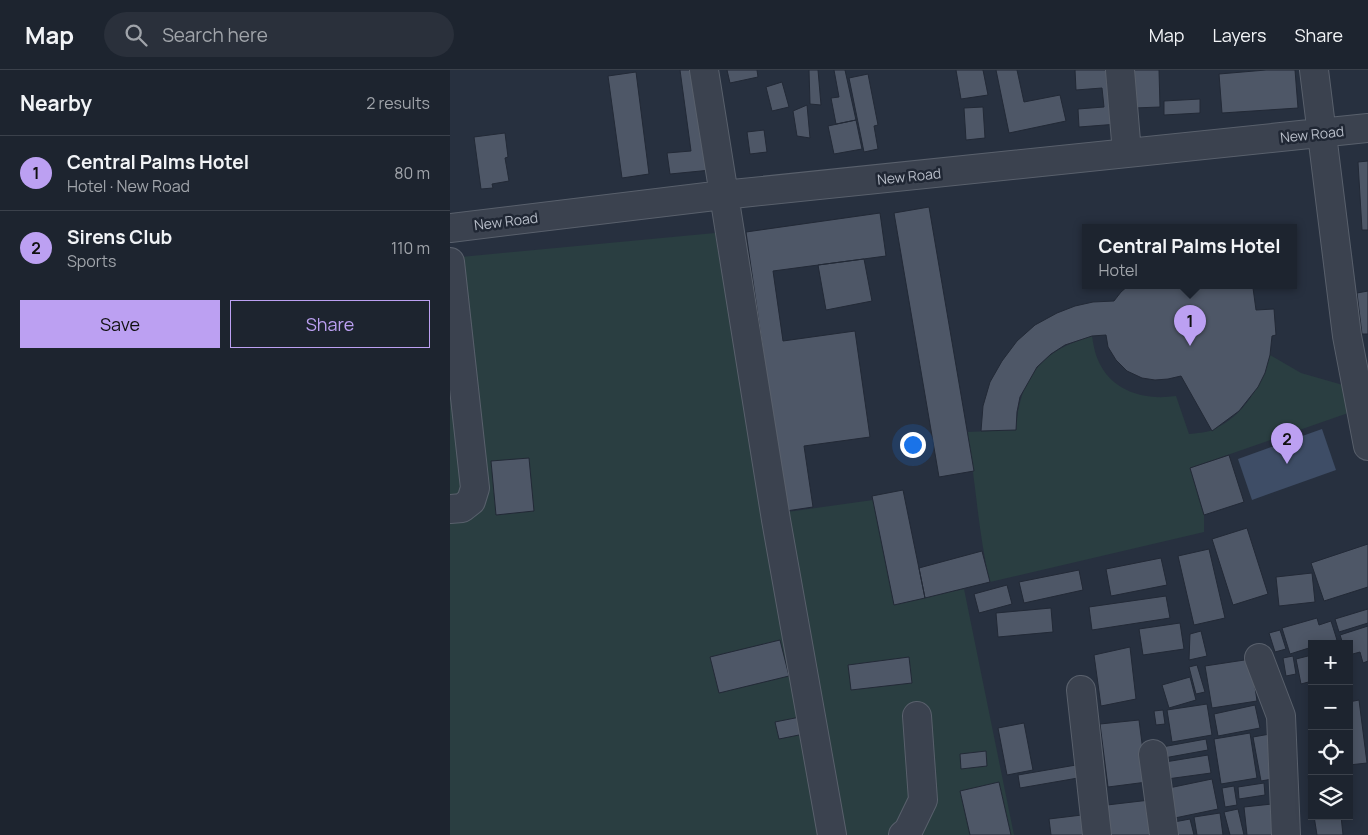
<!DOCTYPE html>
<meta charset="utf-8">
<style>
:root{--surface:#1d242f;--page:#2a303b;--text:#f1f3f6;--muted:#a0a4aa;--line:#3b414b;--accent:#bca0f2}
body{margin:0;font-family:Manrope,sans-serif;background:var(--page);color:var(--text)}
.controls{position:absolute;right:15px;bottom:15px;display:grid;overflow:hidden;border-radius:0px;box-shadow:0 2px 12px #0003}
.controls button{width:45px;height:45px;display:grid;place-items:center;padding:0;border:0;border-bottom:1px solid var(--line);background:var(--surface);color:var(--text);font:25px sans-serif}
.you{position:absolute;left:462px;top:374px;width:18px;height:18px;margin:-12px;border:4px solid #fff;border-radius:50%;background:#1a73e8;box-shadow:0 0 0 8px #1a73e833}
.badge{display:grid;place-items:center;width:32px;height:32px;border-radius:50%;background:var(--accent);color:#111;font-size:16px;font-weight:700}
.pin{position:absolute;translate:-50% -41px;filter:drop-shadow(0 1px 2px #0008)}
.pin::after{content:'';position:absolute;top:26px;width:18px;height:15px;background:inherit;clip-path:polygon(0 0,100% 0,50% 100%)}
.popup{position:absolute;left:632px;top:154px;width:215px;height:65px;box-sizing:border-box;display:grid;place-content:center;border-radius:0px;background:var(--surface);filter:drop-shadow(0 1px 4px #0005);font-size:16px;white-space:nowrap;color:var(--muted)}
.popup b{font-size:19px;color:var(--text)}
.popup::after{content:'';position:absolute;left:50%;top:100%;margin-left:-10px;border:10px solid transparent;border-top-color:var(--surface)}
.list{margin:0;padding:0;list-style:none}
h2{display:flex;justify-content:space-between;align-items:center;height:65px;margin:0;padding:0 20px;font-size:21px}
h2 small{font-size:16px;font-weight:400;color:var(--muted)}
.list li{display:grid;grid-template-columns:32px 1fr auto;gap:15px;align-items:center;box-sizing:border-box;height:75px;padding:0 20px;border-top:1px solid var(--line)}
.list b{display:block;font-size:19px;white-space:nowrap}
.list p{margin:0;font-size:16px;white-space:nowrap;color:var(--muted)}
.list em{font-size:16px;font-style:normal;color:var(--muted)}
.actions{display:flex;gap:10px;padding:15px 20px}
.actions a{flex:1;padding:11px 0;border:1px solid var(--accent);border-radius:0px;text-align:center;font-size:18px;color:var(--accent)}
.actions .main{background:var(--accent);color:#111}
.icon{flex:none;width:28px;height:28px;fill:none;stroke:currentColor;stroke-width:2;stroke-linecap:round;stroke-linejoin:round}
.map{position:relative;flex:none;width:918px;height:765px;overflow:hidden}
header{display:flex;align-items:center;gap:30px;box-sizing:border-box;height:70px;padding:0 25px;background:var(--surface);border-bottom:1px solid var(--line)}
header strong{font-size:24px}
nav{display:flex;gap:28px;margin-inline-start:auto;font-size:18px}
.search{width:350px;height:45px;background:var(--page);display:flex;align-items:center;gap:12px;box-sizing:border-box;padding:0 18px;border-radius:28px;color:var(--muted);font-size:19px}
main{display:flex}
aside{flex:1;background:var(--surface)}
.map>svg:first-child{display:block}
.green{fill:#2a3e41}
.water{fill:#3e4d66}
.building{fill:#4e5767;stroke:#222936}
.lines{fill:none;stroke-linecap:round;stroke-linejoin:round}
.minor-casing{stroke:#59606c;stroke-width:30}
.minor{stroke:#3b424f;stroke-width:28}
.labels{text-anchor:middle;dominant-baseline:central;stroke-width:5;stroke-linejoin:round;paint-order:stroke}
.street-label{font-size:14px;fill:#b8bec9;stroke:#202734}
</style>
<header>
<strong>Map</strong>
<div class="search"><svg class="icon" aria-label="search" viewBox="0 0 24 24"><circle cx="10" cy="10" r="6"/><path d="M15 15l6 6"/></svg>Search here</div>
<nav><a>Map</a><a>Layers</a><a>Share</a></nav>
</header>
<main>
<aside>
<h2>Nearby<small>2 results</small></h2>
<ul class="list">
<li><span class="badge">1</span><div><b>Central Palms Hotel</b><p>Hotel · New Road</p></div><em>80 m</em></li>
<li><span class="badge">2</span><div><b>Sirens Club</b><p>Sports</p></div><em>110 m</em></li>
</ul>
<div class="actions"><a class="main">Save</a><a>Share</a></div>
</aside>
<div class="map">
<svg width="918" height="765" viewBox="0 0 918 765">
<rect width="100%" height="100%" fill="#27303f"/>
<path class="green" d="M 265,163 L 313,443 L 374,765 L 0,765 L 0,188 Z
M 642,266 C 643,272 644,279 646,285 C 658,320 692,331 726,326 L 739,364 C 746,363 756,363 762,360 C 794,347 811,315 820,285 L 851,303 L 893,315 L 901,342 L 740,398 L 754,445 L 754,462 L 540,512 C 528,463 526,412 517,362 L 566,360 C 569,308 592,280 642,266 Z
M 423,430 L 444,534 L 514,519 L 564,765 L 393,765 L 330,443 Z"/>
<path class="water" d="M 872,359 L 886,400 L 802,430 L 788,389 Z"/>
<path class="building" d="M 230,0 L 251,0 L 261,100 L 220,104 L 217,83 L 241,81 Z
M 277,0 L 307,0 L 308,7 L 280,13 Z
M 359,0 L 368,0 L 371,35 L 360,34 Z
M 384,0 L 395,0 L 406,50 L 386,54 L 381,28 L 389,27 Z
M 506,0 L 533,0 L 538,25 L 511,29 Z
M 546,0 L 567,0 L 574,32 L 610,25 L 616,51 L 559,63 Z
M 625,0 L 664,0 L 668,54 L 629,57 L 628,39 L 654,37 L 652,18 L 626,20 Z
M 683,0 L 709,0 L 710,37 L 684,38 Z
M 816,0 L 845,0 L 848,38 L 772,43 L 769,4 Z
M 186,2 L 199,104 L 172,108 L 158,6 Z
M 418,4 L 428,55 L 424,56 L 428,79 L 414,82 L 399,8 Z
M 332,12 L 339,37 L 322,41 L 316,17 Z
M 750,29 L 750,43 L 714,45 L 714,31 Z
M 357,35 L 360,68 L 347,66 L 343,41 Z
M 533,37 L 535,68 L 516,70 L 514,38 Z
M 406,50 L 412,79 L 384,84 L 378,56 Z
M 314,60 L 317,82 L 300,84 L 297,62 Z
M 55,63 L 58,87 L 55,88 L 59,111 L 42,114 L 43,118 L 31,119 L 24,67 Z
M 918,91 L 918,160 L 912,160 L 908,92 Z
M 479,137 L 524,401 L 489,407 L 444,143 Z
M 430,143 L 436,186 L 323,201 L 333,271 L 405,261 L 420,367 L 354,376 L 363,437 L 336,441 L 296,162 Z
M 414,189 L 422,231 L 376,240 L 368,195 Z
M 679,215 L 799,215 L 800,218 L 803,218 L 806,240 L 824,239 L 826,265 L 822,266 L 820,285 L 815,303 L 808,317 L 789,341 L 762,361 L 731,306 L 718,309 L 705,310 L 692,308 L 677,301 L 666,290 L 658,277 L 656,265 L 642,266 L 615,275 L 601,284 L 587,297 L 570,327 L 567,342 L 566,360 L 531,361 L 533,336 L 540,312 L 552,291 L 567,271 L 585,255 L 607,243 L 625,236 L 643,232 L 664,231 L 671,222 Z
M 918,221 L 918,264 L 912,264 L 907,223 Z
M 779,385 L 794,432 L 754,445 L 740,398 Z
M 79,388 L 84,441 L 46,445 L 41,391 Z
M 453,420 L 475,528 L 444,535 L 422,426 Z
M 797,458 L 818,524 L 783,535 L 762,469 Z
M 918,474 L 918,517 L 874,531 L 861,493 Z
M 759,479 L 775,548 L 744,555 L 728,486 Z
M 532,481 L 540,512 L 475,528 L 469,498 Z
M 711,488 L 717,515 L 661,526 L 656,499 Z
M 629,500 L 633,520 L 574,533 L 569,512 Z
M 862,503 L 865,532 L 829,536 L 826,507 Z
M 557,515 L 562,534 L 529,543 L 524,524 Z
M 716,526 L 720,548 L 642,560 L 639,537 Z
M 601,538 L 603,562 L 548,567 L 546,543 Z
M 918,539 L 918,553 L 889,562 L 885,549 Z
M 867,548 L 869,555 L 881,551 L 887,570 L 873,574 L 862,574 L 862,577 L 840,584 L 832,558 Z
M 730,553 L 734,579 L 693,585 L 689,559 Z
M 918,556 L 918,591 L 913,593 L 910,582 L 899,585 L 899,574 L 893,574 L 890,565 Z
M 830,560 L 836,579 L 825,582 L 819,563 Z
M 751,561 L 757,586 L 739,590 L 740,564 Z
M 330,570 L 339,606 L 269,623 L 260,587 Z
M 680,577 L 686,629 L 651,636 L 644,585 Z
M 862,585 L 862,611 L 851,614 L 846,589 Z
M 843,586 L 846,604 L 836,606 L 833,588 Z
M 459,587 L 462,613 L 401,620 L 398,595 Z
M 801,589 L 807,631 L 762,638 L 755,596 Z
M 747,595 L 755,622 L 746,624 L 739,597 Z
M 740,607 L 746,630 L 719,638 L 712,615 Z
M 909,630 L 917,693 L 899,695 L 899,632 Z
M 757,634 L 762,665 L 722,672 L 717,640 Z
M 805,635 L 810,658 L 768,666 L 764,644 Z
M 713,640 L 715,654 L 706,655 L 704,641 Z
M 350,647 L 354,664 L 329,669 L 325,652 Z
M 689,650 L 697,712 L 658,717 L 650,654 Z
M 574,653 L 583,700 L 557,705 L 548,658 Z
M 800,663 L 807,708 L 771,714 L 764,669 Z
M 820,664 L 828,708 L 811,711 L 803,667 Z
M 756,669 L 758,680 L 714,688 L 712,677 Z
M 536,681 L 537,696 L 511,699 L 510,684 Z
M 758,685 L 761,703 L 717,709 L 715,692 Z
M 626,695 L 628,708 L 570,718 L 568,705 Z
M 858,706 L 862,706 L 862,733 Z
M 762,709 L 768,739 L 720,749 L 714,719 Z
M 549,712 L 561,765 L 520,765 L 510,721 Z
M 814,713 L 815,725 L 789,729 L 788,717 Z
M 784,716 L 787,735 L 775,737 L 772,718 Z
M 700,730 L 704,765 L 661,765 L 657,735 Z
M 822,734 L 826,765 L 797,765 L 794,737 Z
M 788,739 L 794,765 L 780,765 L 774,742 Z
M 770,743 L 773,765 L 747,765 L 744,747 Z
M 632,745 L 635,765 L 601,765 L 599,749 Z
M 864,746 L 891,746 L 893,765 L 867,765 Z
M 740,749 L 744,765 L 726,765 L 724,752 Z"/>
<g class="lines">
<defs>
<path id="minor" d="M 254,0 L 326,450 L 382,765
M 670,0 L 677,83
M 864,0 L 897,266 L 918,376
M 0,158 L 273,125 L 918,58
M 0,192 L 25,418 L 21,431 L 12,438 L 0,439
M 809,588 L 831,646 L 836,765
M 631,620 L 647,765
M 703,684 L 714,765
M 453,765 L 458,761 L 473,730 L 467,646"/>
</defs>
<use href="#minor" class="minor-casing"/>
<use href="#minor" class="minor"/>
</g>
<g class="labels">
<g class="street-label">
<text transform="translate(862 64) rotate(-6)">New Road</text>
<text transform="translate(459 106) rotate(-6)">New Road</text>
<text transform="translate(56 151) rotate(-7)">New Road</text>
</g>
</g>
</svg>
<div class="controls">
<button>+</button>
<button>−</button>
<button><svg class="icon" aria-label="locate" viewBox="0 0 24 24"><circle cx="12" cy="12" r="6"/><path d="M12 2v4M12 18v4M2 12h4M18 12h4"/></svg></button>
<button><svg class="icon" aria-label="layers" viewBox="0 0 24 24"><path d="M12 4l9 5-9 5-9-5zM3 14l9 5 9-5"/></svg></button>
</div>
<div class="you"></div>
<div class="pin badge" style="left:740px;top:276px">1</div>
<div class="popup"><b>Central Palms Hotel</b>Hotel</div>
<div class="pin badge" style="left:837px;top:394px">2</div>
</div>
</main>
